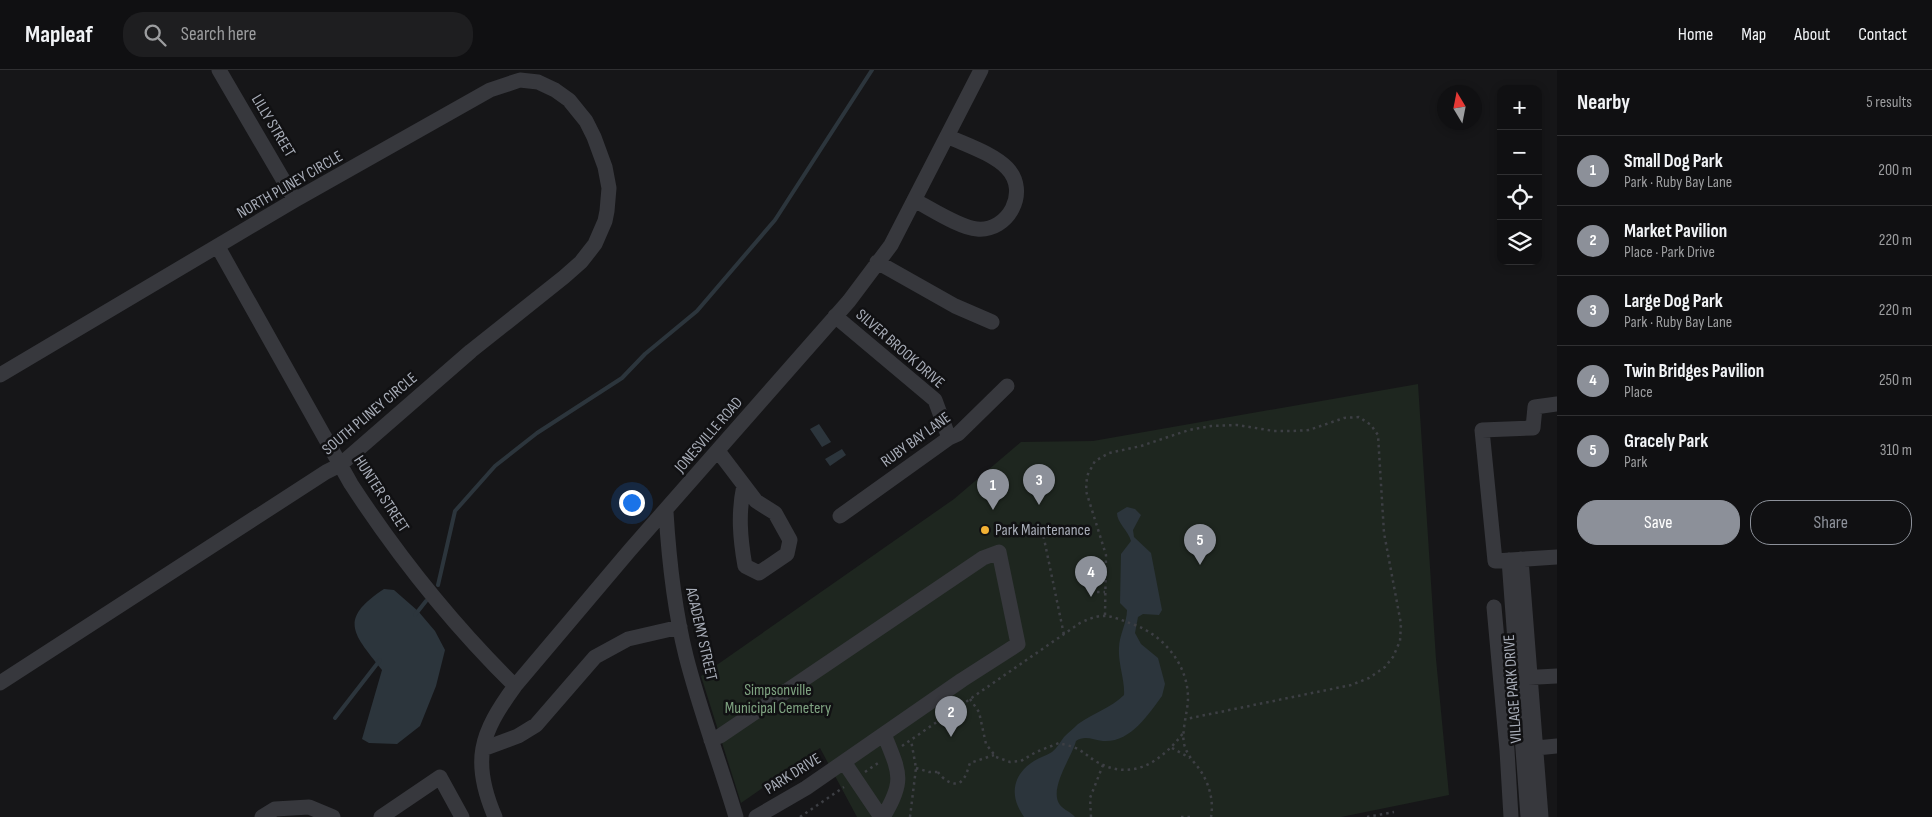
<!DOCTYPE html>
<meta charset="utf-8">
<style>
:root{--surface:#101012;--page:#1e1e20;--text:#f1f3f6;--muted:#9c9d9f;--line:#303032;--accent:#8c9099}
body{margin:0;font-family:"Sofia Sans Condensed",sans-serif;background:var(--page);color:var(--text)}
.controls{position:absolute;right:15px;top:15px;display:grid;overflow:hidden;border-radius:10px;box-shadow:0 2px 8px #0003}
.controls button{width:45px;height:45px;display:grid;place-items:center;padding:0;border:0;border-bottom:1px solid var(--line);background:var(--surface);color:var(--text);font:25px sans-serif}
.compass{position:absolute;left:1437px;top:15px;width:45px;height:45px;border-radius:50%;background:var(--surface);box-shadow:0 2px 8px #0003;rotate:350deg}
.you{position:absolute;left:631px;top:432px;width:18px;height:18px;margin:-12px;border:4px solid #fff;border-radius:50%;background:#1a73e8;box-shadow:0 0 0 8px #1a73e833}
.badge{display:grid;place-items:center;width:32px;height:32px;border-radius:50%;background:var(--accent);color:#fff;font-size:16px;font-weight:700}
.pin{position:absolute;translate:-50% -41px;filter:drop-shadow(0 1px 2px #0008)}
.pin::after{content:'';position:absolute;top:26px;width:18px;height:15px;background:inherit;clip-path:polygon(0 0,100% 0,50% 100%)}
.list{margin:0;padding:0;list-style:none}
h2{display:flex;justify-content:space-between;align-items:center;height:65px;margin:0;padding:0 20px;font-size:21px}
h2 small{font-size:16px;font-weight:400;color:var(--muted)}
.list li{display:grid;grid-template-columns:32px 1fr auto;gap:15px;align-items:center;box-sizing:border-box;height:70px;padding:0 20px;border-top:1px solid var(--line)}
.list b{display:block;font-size:19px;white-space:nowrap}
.list p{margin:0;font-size:16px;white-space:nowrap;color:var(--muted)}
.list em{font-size:16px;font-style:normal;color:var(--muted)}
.actions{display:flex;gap:10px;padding:15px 20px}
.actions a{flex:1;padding:11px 0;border:1px solid var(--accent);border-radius:20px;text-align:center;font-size:18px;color:var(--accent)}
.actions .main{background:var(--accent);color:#fff}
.icon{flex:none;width:28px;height:28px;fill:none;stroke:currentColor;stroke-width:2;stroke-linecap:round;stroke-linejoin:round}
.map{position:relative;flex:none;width:1557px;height:747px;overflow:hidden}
header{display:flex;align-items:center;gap:30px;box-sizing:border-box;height:70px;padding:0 25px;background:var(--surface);border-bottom:1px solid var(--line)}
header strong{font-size:24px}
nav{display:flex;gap:28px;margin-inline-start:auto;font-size:18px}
.search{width:350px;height:45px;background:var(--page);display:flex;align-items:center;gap:12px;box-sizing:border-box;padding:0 18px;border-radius:20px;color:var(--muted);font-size:19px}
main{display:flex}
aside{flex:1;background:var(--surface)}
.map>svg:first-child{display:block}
.green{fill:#1e261f}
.water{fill:#2c353c}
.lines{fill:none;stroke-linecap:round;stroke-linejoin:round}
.stream{stroke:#2c353c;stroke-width:4}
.path{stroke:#3d3f44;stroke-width:2.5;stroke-dasharray:2.5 4;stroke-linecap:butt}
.minor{stroke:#37383d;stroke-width:15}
.poi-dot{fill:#f2b134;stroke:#111113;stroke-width:2}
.labels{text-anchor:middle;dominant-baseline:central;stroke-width:5;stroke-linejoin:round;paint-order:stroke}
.street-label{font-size:16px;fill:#a8adb8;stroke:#111113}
.poi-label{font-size:16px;fill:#a8adb8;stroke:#111113;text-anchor:start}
.park-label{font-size:16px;fill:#7fa381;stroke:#111113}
</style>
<header>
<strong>Mapleaf</strong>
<div class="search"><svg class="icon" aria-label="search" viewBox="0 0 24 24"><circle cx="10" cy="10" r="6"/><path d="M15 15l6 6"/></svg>Search here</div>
<nav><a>Home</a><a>Map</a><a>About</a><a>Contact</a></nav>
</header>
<main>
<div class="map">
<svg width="1557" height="747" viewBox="0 0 1557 747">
<rect width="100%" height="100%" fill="#161618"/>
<path class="green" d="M 1418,314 L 1436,589 L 1449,725 L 1341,747 L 857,747 L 820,678 L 741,733 L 701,606 L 954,429 L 1021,372 L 1093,371 Z"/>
<path class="water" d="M 819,354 L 831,372 L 822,377 L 810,359 Z
M 842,379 L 846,385 L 830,396 L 825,389 Z
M 1127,437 L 1135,439 L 1141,445 L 1133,460 L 1134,467 L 1151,483 L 1162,540 L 1159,545 L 1143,544 L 1138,547 L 1135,563 L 1141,574 L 1158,588 L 1165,614 L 1162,626 C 1148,645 1130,673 1103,671 C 1093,670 1085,665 1076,671 C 1072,687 1048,719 1060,735 C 1064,740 1071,742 1075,747 L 1024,747 C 1009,726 1012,705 1034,691 C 1040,687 1046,686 1052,682 C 1057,678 1060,672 1064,667 C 1068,663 1074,658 1078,654 C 1093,643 1111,638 1124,625 C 1125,610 1118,594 1119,578 C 1119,565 1127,553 1127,540 L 1120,533 L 1121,484 L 1131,471 C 1128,460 1117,453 1117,443 Z
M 384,519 L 394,520 L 418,541 L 435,561 L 445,580 L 436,616 L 420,656 L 397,674 L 369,673 L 362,669 L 382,600 C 354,564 337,550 384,519 Z"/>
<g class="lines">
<path class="stream" d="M 438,515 L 455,441 L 495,396 L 537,363 L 622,308 L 645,284 L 697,241 L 775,150 L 872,0
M 415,545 L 426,531
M 335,648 L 380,590"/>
<path class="path" d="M 1000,463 L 1038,455 L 1042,459 L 1064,565
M 1097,522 L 1105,522
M 1105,545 L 1106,485 L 1086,421 L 1087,406 L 1095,391 L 1109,383 L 1141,376 L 1189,360 L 1211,356 L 1237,355 L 1274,361 L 1293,361 L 1309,360 L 1344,348 L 1359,347 L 1371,355 L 1378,365 L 1384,463 L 1401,554 L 1400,571 L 1393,587 L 1385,597 L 1369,608 L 1351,615 L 1186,649
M 970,629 L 979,642 L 986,674 L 996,687 L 1010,692 L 1021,691 L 1036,682 L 1059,673 C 1065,675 1072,676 1078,679 C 1085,683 1090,688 1097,692 C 1133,712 1162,691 1184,662
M 902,676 L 1080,553 C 1105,541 1110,546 1135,555 C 1164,566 1188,595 1188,628 C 1188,642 1180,665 1185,677 C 1188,686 1195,693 1200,700 C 1209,713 1214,731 1211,747
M 1172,678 L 1190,688
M 916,698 L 929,702 L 941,702
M 865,702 L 881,691
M 938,702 C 943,710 957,720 964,708 C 967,704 968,698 970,693 L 994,685
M 800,747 L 844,717
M 910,747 L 916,698 L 911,670
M 1091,747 L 1090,728 L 1103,695
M 1181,747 L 1194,747
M 1367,747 L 1394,742"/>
<path class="minor" d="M 219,0 L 295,130
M 914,130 C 930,138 960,158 977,159 C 1008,162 1030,122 1007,98 C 992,83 966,75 947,66
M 218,177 L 351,414 C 398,486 454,556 515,616
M 877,192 L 955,236 L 992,252
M 835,246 L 935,330 L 949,368
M 0,305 L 295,130 L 490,20 L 520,10 L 538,12 L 555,20 L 569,30 L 586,51 L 594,67 L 605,97 L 609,118 L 607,141 L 605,151 L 595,174 L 581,192 L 564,207 L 471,281 L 340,395 L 326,402 L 0,613
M 1557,334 L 1535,337 L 1533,358 L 1482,360 L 1495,491 L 1557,487
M 718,381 L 756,431 L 775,443 L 790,470 L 787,484 L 759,503 L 745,496 C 740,468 738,443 744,415
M 666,442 C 669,491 674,538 686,586 C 700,641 720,693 736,747
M 840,446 L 949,368 L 958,364 L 1007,316
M 1521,489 L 1541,747
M 1509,490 L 1528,747
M 1494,537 L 1507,680 L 1511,747
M 1521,608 L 1557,606
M 711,670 L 720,666 L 983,488 L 999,482 L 1018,574 L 962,610 L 806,718 L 756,747
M 483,679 L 518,666 L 536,655 L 595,587 L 628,569 L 680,557
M 1526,679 L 1557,676
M 844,692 L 881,747
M 262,747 L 275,739 L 309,737 L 333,747
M 381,747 L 440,707 L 462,747
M 495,747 C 471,691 480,664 515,616 L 630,480 L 849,231 L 891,175 L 981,0
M 883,747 C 906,710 899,702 884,664"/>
</g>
<circle class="poi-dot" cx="985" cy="460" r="5"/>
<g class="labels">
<g class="street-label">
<text transform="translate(273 56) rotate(59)">LILLY STREET</text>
<text transform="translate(290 115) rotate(-30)">NORTH PLINEY CIRCLE</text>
<text transform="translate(900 279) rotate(41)">SILVER BROOK DRIVE</text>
<text transform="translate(370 344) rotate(-40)">SOUTH PLINEY CIRCLE</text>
<text transform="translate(709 365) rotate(-49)">JONESVILLE ROAD</text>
<text transform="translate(916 370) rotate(-36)">RUBY BAY LANE</text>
<text transform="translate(381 424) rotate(57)">HUNTER STREET</text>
<text transform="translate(701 564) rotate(77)">ACADEMY STREET</text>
<text transform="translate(1513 619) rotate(-94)">VILLAGE PARK DRIVE</text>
<text transform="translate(793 704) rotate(-32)">PARK DRIVE</text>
</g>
<g class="poi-label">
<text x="995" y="460">Park Maintenance</text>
</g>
<g class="park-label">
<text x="778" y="620">Simpsonville<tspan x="778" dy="18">Municipal Cemetery</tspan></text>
</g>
</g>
</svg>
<div class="controls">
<button>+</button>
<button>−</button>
<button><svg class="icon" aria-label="locate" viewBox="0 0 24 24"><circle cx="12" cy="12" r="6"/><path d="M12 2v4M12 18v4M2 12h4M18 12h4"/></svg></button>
<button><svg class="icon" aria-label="layers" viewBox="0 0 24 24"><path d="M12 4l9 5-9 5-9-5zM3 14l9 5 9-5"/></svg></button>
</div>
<svg class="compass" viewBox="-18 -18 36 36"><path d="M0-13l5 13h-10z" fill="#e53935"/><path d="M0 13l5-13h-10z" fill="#9c9d9f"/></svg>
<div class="you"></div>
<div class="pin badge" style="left:993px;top:440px">1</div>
<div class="pin badge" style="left:951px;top:667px">2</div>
<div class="pin badge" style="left:1039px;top:435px">3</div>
<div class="pin badge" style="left:1091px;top:527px">4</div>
<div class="pin badge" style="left:1200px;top:495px">5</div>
</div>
<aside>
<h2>Nearby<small>5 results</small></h2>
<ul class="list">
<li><span class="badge">1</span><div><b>Small Dog Park</b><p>Park · Ruby Bay Lane</p></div><em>200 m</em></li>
<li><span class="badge">2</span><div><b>Market Pavilion</b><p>Place · Park Drive</p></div><em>220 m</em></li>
<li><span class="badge">3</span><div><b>Large Dog Park</b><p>Park · Ruby Bay Lane</p></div><em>220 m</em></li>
<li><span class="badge">4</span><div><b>Twin Bridges Pavilion</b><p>Place</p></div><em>250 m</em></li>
<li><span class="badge">5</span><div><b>Gracely Park</b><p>Park</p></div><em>310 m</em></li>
</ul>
<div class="actions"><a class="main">Save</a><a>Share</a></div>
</aside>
</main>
